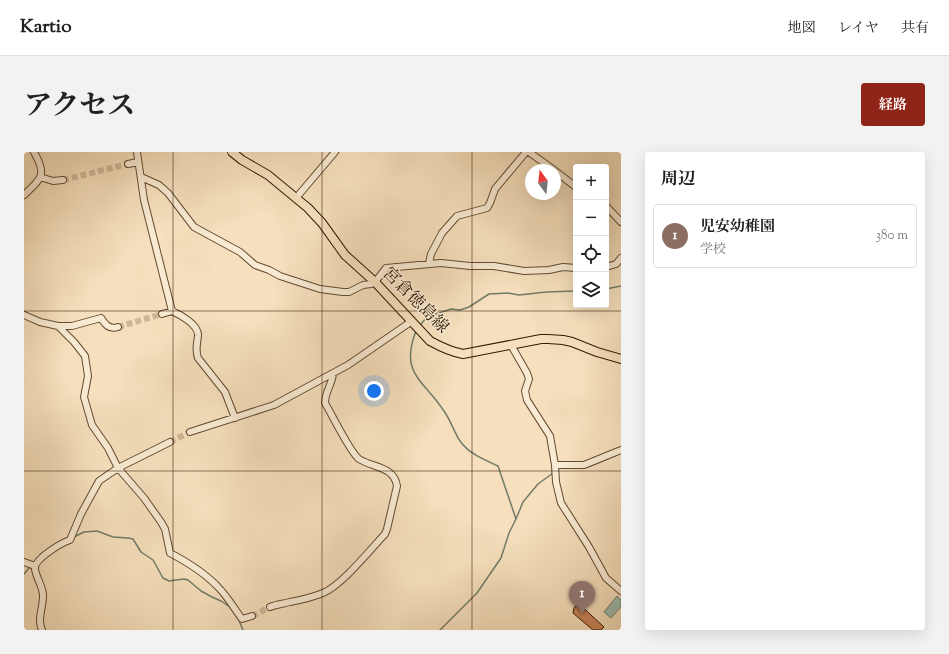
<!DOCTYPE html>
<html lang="ja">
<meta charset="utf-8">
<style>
:root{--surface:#fff;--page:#f2f2f2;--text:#202124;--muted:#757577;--line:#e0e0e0;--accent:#8f2418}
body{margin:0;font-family:"Sorts Mill Goudy","Noto Serif JP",serif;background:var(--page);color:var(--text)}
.controls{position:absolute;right:12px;top:12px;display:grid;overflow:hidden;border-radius:4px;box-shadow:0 4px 16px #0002}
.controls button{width:36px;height:36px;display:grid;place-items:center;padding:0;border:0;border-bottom:1px solid var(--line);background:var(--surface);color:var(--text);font:20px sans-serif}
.compass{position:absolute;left:501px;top:12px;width:36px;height:36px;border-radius:50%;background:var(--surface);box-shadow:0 4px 16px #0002;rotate:345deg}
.you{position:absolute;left:350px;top:239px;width:14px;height:14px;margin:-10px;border:3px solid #fff;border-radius:50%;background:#1a73e8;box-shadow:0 0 0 6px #1a73e833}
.badge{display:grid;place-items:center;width:26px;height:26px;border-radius:50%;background:var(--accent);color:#fff;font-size:13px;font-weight:700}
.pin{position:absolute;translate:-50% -33px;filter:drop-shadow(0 1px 2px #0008)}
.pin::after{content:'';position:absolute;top:21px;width:14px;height:12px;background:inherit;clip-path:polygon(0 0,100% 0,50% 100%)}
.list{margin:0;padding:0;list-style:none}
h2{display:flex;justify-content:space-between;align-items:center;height:52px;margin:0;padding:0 16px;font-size:17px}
h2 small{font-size:13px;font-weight:400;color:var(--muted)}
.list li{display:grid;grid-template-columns:26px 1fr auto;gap:12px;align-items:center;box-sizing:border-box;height:64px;margin:0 8px 8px;padding:0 8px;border:1px solid var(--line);border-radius:4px}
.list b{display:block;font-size:15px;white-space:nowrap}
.list p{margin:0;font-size:13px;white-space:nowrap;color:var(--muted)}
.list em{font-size:13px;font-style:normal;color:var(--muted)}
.icon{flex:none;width:22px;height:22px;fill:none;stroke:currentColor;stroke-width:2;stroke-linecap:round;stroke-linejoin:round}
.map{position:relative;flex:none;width:597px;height:478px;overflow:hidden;border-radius:4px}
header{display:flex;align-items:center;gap:24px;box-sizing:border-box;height:56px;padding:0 20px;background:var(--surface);border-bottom:1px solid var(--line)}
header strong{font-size:19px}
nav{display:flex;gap:22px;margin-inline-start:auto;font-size:14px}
.intro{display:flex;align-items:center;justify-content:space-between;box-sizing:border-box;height:96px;padding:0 24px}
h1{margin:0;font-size:28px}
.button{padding:10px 18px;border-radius:4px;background:var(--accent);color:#fff;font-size:14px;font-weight:700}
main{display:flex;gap:24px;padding:0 24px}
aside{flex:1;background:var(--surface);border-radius:4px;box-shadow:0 4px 16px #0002}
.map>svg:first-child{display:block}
.water{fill:#9cbdae;stroke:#727b69}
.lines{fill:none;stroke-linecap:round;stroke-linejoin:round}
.stream{stroke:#727b69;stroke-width:1.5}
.building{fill:#c98459;stroke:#321802}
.minor-tunnel{stroke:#ceb797;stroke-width:6;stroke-dasharray:6 3;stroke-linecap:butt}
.minor-casing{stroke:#634a30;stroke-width:8}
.major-casing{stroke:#321802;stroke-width:10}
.minor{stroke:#f8ead3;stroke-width:6}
.major{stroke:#f5dfbc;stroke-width:8}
.grid{fill:none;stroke:#321802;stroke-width:1;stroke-opacity:0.55}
.labels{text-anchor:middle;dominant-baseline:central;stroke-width:3;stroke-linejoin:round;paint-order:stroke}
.street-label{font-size:17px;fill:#321802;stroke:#f8ead3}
</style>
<header>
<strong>Kartio</strong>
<nav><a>地図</a><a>レイヤ</a><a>共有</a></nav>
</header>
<div class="intro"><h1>アクセス</h1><a class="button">経路</a></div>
<main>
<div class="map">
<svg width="597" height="478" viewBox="0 0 597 478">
<rect width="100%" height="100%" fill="#f5dfbc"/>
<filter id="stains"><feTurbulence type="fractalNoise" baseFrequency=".005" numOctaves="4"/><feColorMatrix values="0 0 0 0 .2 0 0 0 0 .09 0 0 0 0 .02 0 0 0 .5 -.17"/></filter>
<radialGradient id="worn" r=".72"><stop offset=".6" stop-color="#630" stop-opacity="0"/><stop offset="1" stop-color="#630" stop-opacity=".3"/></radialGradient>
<path class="water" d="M 593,444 L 597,448 L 597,455 L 587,466 L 580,460 Z"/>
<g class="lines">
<path class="stream" d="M 582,137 L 597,134
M 397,172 L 403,165 L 427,157 L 436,158 L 445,155 L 465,142 L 484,141 L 495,143 L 522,140 L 552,139
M 392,179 C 375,222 400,228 420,259 C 427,269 430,280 436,289 C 445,302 461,308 474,314 L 492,367
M 564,315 L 593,303
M 50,385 L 60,380 L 73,379 L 89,385 L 104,386 L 109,387 L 117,400 L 129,408 L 139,426 L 145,429 L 160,427 L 164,428 L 177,439 L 188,445 L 197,449 L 206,455
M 32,392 L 41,387
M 0,422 L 7,414
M 214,466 L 219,478
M 416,478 L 453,441 L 477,406 L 485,381 L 492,367 L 499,350 L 514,332 L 529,321"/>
</g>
<path class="building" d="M 554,451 L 580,475 L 577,478 L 569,478 L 549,461 L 550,456 Z"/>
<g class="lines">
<path class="minor-tunnel" d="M 39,28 L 104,12
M 94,175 L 138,162
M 146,290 L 166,280
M 228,464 L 246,455"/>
<defs>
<path id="minor" d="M 113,0 L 120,48 L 148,159 C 157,163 175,173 174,184 C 173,192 171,198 174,206 L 201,240 L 211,266
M 505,0 L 530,18
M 104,12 L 114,10
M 531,19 L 552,35
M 16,25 L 29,29 L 39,28
M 117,25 L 135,33 L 144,41 L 170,75 L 216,100 L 231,113 L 245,118 L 256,124 L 296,137 L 319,140 L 325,140 L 339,133 L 347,132 L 351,130 L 362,116 L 417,111 L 446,114 L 470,114 L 500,119 L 525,118 L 539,115 L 552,116
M 0,43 C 18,26 23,23 10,0
M 272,46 L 311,0
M 582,54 L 597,70
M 405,111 L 407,102 L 418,81 L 433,64 L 463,56 L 466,51 L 471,37 L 502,0
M 582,115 L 592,112 L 597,106
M 138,162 L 148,159
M 0,163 L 16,170 L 34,174 L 50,190 L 61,204 L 64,224 L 60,245 L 68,273 L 84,296 L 94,316 L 120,346 L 137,370 L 141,377 L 146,401 C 163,410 180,420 194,435 C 203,444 210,456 218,467 L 228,464
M 34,174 L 48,174 L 77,166 C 81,172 85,178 94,175
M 487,193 L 503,221 L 505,227 L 501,239 L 503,248 L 526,284 L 531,313 L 532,330 L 537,351 L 565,395 L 582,426 L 597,439
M 166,280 L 250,253 L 324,213 L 388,169
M 531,313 L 560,313 L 597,298
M 0,410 L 11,414
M 246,455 C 253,452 259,452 266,450 C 277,448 289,445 299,441 C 318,433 346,398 361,382 L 363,377 L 373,334 C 370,314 349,316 335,307 C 327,302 307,261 301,251 C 301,240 308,232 309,222
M 18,478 C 13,467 19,456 19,444 C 19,434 12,426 11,417 C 10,407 37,391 46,388 L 57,362 L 75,329 L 94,316 L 146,290"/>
<path id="major" d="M 208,0 L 218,8 L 244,23 L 284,56 L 298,71 L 321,103 L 351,130 L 406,189 C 417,195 427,200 439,202 L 517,187 L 524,187 L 539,188 L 548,190 L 573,200 L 597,207"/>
</defs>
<use href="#minor" class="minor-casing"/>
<use href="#major" class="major-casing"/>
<use href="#minor" class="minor"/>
<use href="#major" class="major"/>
</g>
<path class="grid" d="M 149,0 L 149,478M 298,0 L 298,478M 448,0 L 448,478M 0,159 L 597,159M 0,319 L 597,319"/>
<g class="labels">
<g class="street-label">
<text transform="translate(391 149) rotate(45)">宮倉徳島線</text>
</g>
</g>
<rect width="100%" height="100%" filter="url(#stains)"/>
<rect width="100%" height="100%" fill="url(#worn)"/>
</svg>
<div class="controls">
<button>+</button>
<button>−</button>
<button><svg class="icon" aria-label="locate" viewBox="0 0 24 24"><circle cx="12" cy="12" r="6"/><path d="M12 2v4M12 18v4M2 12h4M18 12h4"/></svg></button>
<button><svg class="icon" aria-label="layers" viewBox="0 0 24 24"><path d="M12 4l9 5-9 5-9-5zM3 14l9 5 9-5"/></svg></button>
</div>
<svg class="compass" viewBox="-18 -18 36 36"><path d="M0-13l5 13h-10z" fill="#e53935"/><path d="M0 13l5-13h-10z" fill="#757577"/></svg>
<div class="you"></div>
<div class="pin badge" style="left:558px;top:462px;background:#8d6e63">1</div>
</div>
<aside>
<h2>周辺<small></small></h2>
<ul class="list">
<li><span class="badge" style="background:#8d6e63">1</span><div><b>児安幼稚園</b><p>学校</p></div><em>380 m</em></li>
</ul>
</aside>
</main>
